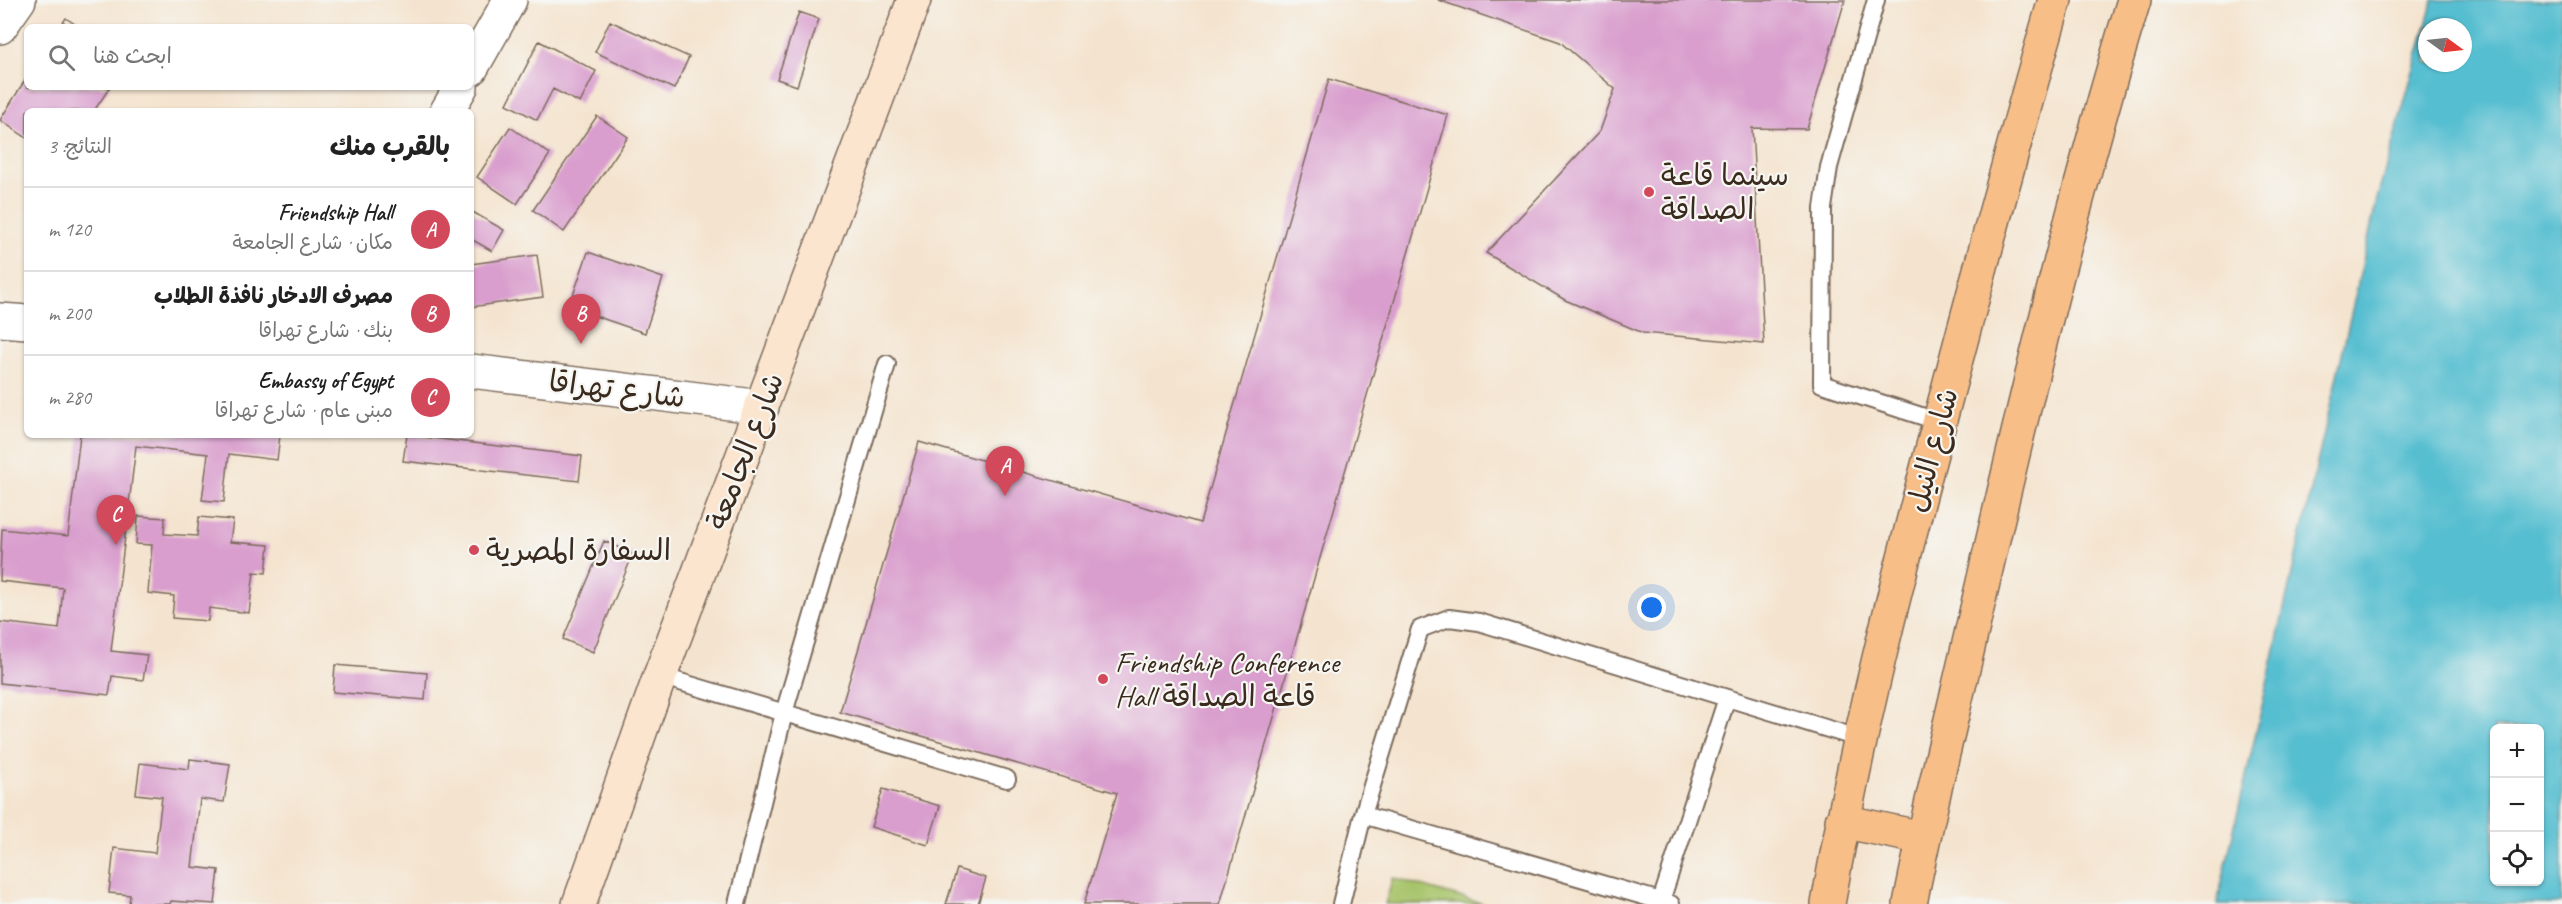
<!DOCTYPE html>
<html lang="ar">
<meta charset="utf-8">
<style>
:root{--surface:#fff;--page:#f6f6f6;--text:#222;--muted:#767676;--line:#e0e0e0;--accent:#d1495b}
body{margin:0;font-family:Caveat,"Playpen Sans Arabic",sans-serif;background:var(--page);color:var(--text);direction:rtl}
.controls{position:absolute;right:18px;bottom:18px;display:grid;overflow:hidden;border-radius:9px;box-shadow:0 2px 4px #0004}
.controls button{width:54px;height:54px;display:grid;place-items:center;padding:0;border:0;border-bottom:2px solid var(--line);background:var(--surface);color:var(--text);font:30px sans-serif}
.compass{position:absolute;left:2418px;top:18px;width:54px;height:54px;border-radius:50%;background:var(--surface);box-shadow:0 2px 4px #0004;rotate:105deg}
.you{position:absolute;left:1652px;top:608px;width:21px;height:21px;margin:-15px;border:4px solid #fff;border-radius:50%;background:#1a73e8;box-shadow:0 0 0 9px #1a73e833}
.badge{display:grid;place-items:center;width:39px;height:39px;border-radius:50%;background:var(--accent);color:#fff;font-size:20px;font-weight:700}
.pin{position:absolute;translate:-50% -50px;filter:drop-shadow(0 2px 3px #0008)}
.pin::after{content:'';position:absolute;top:32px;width:21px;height:18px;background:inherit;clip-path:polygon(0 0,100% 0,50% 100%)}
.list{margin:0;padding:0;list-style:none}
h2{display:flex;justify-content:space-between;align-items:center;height:78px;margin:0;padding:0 24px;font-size:26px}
h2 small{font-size:20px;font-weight:400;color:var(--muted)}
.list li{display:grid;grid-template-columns:39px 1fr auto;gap:18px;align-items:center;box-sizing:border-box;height:84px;padding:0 24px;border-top:2px solid var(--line)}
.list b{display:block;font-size:22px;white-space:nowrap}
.list p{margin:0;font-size:20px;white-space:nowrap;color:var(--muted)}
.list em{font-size:20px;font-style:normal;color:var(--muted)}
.icon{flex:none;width:33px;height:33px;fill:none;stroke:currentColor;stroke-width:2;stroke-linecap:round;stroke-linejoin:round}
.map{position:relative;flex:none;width:2562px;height:904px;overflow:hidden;direction:ltr}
.search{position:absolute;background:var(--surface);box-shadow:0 2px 4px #0004;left:24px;top:24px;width:450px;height:66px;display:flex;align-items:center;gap:15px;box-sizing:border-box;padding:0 21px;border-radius:9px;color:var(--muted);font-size:22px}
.panel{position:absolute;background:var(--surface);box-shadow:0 2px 4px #0004;left:24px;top:108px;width:450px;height:330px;border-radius:9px;direction:rtl}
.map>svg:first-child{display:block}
.green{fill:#a7c46b;stroke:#717744;stroke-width:1.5}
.water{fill:#54bed0;stroke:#487477;stroke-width:1.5;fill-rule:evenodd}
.building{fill:#d99ece}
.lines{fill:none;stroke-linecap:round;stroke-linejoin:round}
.lane-casing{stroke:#7c6b5c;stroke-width:20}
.street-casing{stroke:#7c6b5c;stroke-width:36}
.secondary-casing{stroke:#7c6b5c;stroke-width:36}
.primary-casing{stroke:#7c6b5c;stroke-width:36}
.lane{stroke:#fff;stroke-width:16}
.street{stroke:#fff;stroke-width:33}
.secondary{stroke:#fce5cf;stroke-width:33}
.primary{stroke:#f7be88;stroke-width:33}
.poi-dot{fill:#d1495b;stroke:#f6f6f2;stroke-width:2}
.labels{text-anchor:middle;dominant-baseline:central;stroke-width:4.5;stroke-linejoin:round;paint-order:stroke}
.poi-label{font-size:30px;fill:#3b2a1e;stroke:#f6f6f2;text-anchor:start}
.street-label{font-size:30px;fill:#3b2a1e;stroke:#f6f6f2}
</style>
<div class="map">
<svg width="2562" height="904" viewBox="0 0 2562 904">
<rect width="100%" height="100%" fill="#f6f6f2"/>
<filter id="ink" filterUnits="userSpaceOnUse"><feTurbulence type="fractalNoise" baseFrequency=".0167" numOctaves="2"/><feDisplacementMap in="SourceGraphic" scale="12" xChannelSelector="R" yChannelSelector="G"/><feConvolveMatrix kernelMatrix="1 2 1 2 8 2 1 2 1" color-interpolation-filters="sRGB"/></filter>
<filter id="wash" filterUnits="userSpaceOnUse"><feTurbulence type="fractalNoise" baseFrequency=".008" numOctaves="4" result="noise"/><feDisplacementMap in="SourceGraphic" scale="24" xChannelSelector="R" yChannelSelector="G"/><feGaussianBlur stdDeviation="1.35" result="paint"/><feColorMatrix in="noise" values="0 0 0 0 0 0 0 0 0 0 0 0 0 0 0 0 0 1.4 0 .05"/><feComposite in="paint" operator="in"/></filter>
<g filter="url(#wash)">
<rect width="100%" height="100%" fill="#f4e4cf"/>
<path class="green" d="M 1393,878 L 1484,904 L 1385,904 Z"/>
<path class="water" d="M 2433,0 L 2562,0 L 2562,904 L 2217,904 L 2378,195 ZM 2427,27 L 2463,27 L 2463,63 L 2427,63 ZM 2494,728 L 2540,728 L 2540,882 L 2494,882 Z"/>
<g id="blocks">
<path class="building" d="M 1438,0 L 1845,0 L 1807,129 L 1752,128 L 1764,344 L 1643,333 L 1565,300 L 1486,253 L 1600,131 L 1615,89 L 1560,42 Z
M 799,12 L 819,19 L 797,86 L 777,79 Z
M 66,18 L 79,27 L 60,27 Z
M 610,21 L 689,57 L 674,89 L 595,52 Z
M 539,41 L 596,71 L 580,103 L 553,89 L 537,120 L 507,104 Z
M 27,77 L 27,87 L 110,87 L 94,111 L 27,111 L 27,138 L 0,120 Z
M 1329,79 L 1448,115 L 1220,904 L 1084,904 L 1117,793 L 840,712 L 919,442 L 1200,523 Z
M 597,116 L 628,137 L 564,232 L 533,210 Z
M 510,127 L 550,154 L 517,204 L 477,177 Z
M 471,211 L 504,230 L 492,251 L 471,239 Z
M 588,252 L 663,278 L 645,333 L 569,307 Z
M 537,255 L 543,297 L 471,307 L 471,264 Z
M 80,435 L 280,435 L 277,460 L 229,454 L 224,502 L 202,500 L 208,454 L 136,446 L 111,651 L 147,655 L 143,680 L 112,676 L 109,695 L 0,683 L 0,622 L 59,629 L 63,588 L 0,581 L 2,529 L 68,536 Z
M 407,435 L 582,456 L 579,481 L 403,461 Z
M 138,516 L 165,518 L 164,534 L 197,536 L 199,517 L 233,520 L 230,542 L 269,545 L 266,573 L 254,572 L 249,613 L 209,608 L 208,621 L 172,618 L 174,596 L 148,593 L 152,545 L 136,544 Z
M 604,541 L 633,554 L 593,652 L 563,639 Z
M 335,665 L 427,673 L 425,700 L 333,692 Z
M 190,759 L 230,764 L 224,802 L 200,799 L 192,867 L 219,870 L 215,904 L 171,901 L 170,904 L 129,904 L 130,895 L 109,893 L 114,848 L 155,853 L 162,797 L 136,794 L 140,763 L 189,769 Z
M 883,789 L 940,806 L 928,845 L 871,827 Z
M 957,869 L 986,878 L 978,904 L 946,904 Z"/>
</g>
</g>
<g filter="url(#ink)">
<use href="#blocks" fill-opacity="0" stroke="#7c6b5c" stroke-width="1.5"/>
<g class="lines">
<defs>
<path id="lane" d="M 1876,0 L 1829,167 L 1823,208 L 1822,384 L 1940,422
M 660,676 L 1007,779
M 1363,815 L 1671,904
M 1661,901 L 1727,698
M 737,904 L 784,713 L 887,364
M 1341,904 L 1363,815 L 1420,629 L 1449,618 L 1479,622 L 1861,739"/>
<path id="street" d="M 0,27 L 19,0
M 471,69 L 510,0
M 447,111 L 461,87
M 0,320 L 27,322
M 471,371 L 762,407"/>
<path id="secondary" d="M 579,904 L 660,676 L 914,0"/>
<path id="primary" d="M 1842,821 L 1923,838
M 1828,904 C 1856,741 1897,580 1940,420 C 1977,280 2014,140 2055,0
M 1910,904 C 1928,811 1952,718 1973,626 C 2021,416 2071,206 2134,0"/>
</defs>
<use href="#lane" class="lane-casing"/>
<use href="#street" class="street-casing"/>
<use href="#secondary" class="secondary-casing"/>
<use href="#primary" class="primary-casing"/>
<use href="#lane" class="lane"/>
<use href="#street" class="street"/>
<use href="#secondary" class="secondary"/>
<use href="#primary" class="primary"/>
</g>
</g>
<g class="poi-dot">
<circle cx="1649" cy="192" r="6"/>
<circle cx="474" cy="550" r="6"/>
<circle cx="1103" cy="679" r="6"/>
</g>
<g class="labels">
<g class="poi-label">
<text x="1661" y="175">سينما قاعة<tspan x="1661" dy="34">الصداقة</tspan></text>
<text x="486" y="550">السفارة المصرية</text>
<text x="1115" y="662">Friendship Conference<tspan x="1115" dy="34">Hall قاعة الصداقة</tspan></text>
</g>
<g class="street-label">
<text transform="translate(617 389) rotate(7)">شارع تهراقا</text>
<text transform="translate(1932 450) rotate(-75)">شارع النيل</text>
<text transform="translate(745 451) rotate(-69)">شارع الجامعة</text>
</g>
</g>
</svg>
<div class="controls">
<button>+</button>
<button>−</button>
<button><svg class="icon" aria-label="locate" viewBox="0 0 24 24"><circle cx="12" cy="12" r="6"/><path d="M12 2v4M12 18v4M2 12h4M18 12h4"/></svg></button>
</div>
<svg class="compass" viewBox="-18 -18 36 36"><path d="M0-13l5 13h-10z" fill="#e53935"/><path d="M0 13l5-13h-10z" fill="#767676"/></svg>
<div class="you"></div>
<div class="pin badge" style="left:1005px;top:496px">A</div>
<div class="pin badge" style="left:581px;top:344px">B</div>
<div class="pin badge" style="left:116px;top:545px">C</div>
<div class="search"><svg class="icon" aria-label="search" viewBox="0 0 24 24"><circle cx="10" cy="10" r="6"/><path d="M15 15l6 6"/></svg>ابحث هنا</div>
<section class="panel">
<h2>بالقرب منك<small>النتائج: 3</small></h2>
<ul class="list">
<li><span class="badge">A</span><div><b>Friendship Hall</b><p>مكان · شارع الجامعة</p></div><em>120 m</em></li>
<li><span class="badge">B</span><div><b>مصرف الادخار نافذة الطلاب</b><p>بنك · شارع تهراقا</p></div><em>200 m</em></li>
<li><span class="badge">C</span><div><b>Embassy of Egypt</b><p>مبنى عام · شارع تهراقا</p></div><em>280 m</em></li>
</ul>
</section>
</div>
